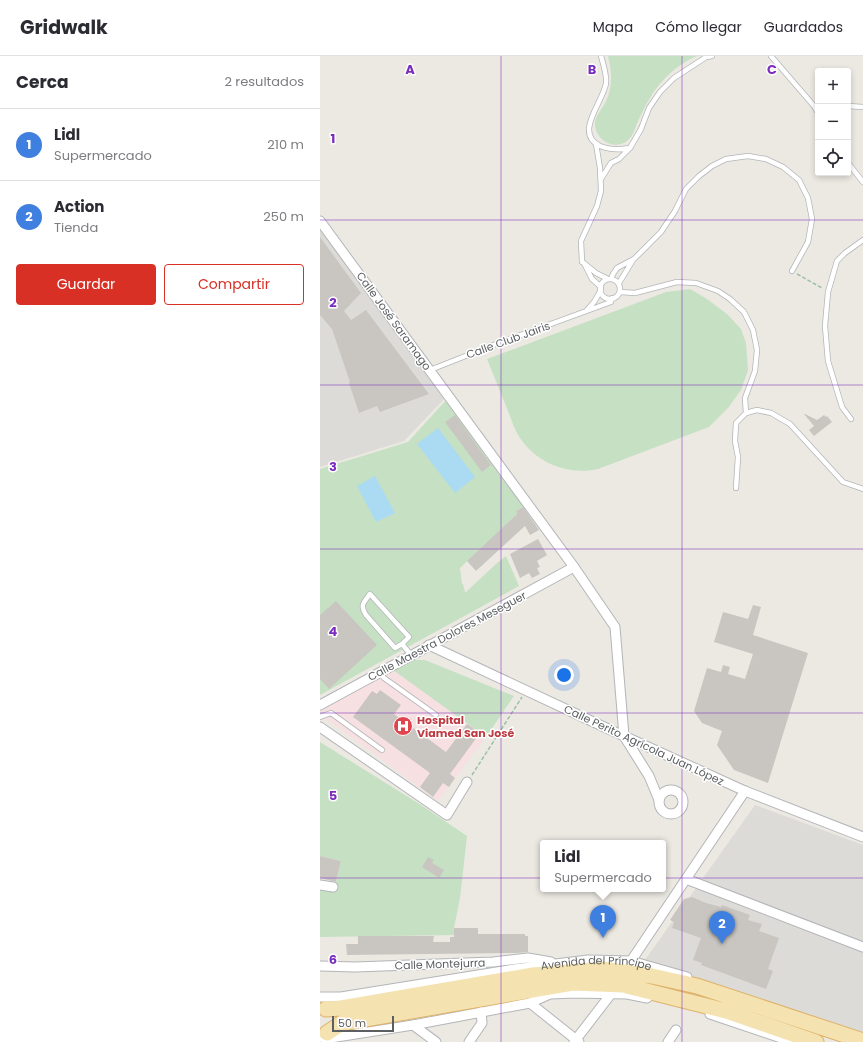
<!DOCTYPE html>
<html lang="es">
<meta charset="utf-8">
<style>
:root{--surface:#fff;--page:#f7f7f7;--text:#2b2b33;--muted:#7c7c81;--line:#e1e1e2;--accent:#d93025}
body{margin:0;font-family:Poppins,sans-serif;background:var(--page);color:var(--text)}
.controls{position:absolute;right:12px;top:12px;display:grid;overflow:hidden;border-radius:4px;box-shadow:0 2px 6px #0003}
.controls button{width:36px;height:36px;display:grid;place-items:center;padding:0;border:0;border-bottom:1px solid var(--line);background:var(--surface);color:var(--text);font:20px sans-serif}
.scale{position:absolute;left:12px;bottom:10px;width:62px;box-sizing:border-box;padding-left:4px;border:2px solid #5b5f61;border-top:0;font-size:11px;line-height:14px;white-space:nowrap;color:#5b5f61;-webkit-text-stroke:3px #fff;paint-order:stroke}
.you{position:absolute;left:244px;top:619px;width:14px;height:14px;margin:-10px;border:3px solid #fff;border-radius:50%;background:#1a73e8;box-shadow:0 0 0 6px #1a73e833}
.badge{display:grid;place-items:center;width:26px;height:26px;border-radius:50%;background:var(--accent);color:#fff;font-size:13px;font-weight:700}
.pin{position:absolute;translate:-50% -33px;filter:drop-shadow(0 1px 2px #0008)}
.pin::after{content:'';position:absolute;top:21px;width:14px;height:12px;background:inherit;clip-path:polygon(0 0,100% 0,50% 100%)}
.popup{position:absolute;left:220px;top:784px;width:126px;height:52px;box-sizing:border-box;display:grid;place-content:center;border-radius:4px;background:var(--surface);filter:drop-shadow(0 1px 3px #0005);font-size:13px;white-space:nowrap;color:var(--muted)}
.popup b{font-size:15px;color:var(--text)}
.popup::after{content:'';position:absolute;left:50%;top:100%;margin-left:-8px;border:8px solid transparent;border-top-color:var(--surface)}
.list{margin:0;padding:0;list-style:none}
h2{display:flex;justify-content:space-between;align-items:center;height:52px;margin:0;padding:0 16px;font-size:17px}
h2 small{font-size:13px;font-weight:400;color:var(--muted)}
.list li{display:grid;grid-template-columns:26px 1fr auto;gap:12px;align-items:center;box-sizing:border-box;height:72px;padding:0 16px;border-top:1px solid var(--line)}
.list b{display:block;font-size:15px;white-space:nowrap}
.list p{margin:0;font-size:13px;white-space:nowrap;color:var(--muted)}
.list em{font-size:13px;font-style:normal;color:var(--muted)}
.actions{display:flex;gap:8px;padding:12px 16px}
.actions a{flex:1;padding:9px 0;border:1px solid var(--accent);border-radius:4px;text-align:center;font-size:14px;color:var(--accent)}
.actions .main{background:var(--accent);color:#fff}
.icon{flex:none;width:22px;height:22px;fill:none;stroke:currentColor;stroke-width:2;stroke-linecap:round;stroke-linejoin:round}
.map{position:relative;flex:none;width:543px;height:986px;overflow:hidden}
header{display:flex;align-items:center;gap:24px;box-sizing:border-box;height:56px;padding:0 20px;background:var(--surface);border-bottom:1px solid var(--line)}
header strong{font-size:19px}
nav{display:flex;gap:22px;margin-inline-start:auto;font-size:14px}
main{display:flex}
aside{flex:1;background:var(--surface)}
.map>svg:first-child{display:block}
.industrial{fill:#dddbd7}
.medical{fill:#f7e0e1}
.green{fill:#c5e0c2}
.water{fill:#abdbf3}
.building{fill:#c9c6c1}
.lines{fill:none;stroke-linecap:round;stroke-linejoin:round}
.service-casing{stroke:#b3b5b8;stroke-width:6}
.minor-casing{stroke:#b3b5b8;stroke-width:11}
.primary-casing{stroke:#deb26a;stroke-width:17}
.path{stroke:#9cc0a3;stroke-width:1.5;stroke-dasharray:4 2;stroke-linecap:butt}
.service{stroke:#fff;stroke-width:4.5}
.minor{stroke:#fff;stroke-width:9}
.primary{stroke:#f4e2b0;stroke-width:15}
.grid{fill:none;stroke:#7b2cbf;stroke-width:1;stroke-opacity:0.55}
.labels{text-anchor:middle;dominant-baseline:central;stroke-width:3;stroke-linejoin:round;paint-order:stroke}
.street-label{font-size:11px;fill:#5b5f61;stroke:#fff}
.health-label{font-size:11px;font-weight:bold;fill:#be3a42;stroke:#fff;text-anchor:start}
.grid-label{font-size:13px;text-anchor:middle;font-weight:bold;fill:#7b2cbf;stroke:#fff;stroke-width:3;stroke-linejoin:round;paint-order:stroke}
</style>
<header>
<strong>Gridwalk</strong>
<nav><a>Mapa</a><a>Cómo llegar</a><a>Guardados</a></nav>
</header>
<main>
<aside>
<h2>Cerca<small>2 resultados</small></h2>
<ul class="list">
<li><span class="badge" style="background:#3f7fe0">1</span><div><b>Lidl</b><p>Supermercado</p></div><em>210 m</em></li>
<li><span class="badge" style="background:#3f7fe0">2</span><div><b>Action</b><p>Tienda</p></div><em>250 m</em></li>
</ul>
<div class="actions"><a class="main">Guardar</a><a>Compartir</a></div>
</aside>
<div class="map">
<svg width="543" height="986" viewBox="0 0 543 986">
<rect width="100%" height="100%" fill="#ece9e3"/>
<path class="industrial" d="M 0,171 L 126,341 L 84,385 L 0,411 Z
M 435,749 L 543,789 L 543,980 L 322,908 Z"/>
<path class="medical" d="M 73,614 L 166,681 L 118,745 L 1,659 L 1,653 Z"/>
<path class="green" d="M 288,0 L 377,0 C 358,8 340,24 330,42 C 326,48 323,55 320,61 C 316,68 314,80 307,85 C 293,95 274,83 275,66 C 276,59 282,53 285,47 C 293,33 292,15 288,0 Z
M 370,233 L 387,243 L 407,258 L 421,273 L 426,287 L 428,314 L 421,334 L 408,352 L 389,371 L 278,413 C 247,420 213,406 197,377 C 193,370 191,362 188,355 C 181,338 174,320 167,303 L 346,236 Z
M 128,342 L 206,449 L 196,455 L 197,458 L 140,512 L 142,528 L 143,528 L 145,536 L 146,536 L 176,508 L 186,500 L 199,530 L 0,639 L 0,413 L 88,386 Z
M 92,604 L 105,604 L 194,640 L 166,681 L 73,614 Z
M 0,686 L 101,749 L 147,780 L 140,842 L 134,872 L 134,879 L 0,881 L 0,832 L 14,836 L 21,805 L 0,800 Z"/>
<path class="water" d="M 118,372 L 155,421 L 135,437 L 97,388 Z
M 55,420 L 75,457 L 56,466 L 37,430 Z"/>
<path class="building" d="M 0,181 L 41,237 L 24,255 L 31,264 L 46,254 L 109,338 L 60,356 L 57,350 L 39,357 L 29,327 L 30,326 L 12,273 L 0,259 Z
M 484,358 L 485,358 L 497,364 L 504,359 L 506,361 L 507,360 L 512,366 L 494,380 L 489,374 L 494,370 Z
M 135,359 L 171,409 L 162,416 L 125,366 Z
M 203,451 L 219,474 L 210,479 L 205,470 L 156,515 L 147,505 L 197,458 L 196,455 Z
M 218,483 L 227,499 L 217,505 L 220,511 L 217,512 L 220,518 L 212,522 L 209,517 L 200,522 L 190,498 Z
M 16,545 L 57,589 L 9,633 L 0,623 L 0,559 Z
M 433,549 L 441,551 L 433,579 L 488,597 L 448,727 L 414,714 L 397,689 L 402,675 L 382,667 L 374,655 L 387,612 L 401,616 L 403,609 L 410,611 L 408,618 L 425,623 L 433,598 L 394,586 L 403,556 L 428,563 Z
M 60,634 L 81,649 L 74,658 L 126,696 L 147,668 L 160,677 L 130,718 L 135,722 L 129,731 L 123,727 L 113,741 L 100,731 L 110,717 L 33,661 L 52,635 L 57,638 Z
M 0,800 L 21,805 L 16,826 L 0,822 Z
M 108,801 L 114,804 L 112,807 L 124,814 L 119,822 L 102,811 Z
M 372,841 L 386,847 L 401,851 L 402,849 L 430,859 L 428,864 L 442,868 L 439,875 L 459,882 L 448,913 L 453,915 L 446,933 L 411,920 L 381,909 L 382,907 L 373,904 L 381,882 L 352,872 L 354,866 L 350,864 L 364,843 Z
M 134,872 L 158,872 L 158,878 L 205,878 L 205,880 L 208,880 L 208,896 L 197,897 L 27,899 L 26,888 L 38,888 L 38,880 L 114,880 L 113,886 L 130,886 L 130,881 L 134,881 Z"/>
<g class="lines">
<defs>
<path id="service" d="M 281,0 C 283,7 287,20 286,27 C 284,45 253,77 280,90 C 290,94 299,94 310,92
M 451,0 L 494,50 L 498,57
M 528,50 L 543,51
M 276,88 L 280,112 L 281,135 L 277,150 L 261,185 L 262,206 L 264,207 L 272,223 L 281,231
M 528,107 L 543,126
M 281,123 L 291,107 L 299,103 L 310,92 L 321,73 L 329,52 L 340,36 L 354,22 L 386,1 L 392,0
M 265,208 L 276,217 L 288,223
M 291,223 L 293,218 L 297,212 L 314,203 L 341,176 L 355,155 L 366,133 L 379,120 L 392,110 L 406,103 L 428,100 L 446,103 L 463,111 L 479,124 L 488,142 L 492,163 L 488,186 L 472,215
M280 233a10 10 0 1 1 20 0a10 10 0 1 1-20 0Z
M 299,227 L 313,204
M 300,236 L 315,237 L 357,226 L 376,227 L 398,235 L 410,243 L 424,256 L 433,274 L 437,294 L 435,315 L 425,342 L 426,357
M 267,254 L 274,246 L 281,234
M 110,314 L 176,288 L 291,246 L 292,242
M 531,363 L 522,351 L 508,305 L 505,270 L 508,236 L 517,205 L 525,197 L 543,184
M 416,432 L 418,401 L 415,385 L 416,367 L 426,357 L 437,354 L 451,357 L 470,368 L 523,426 L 543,433
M 50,538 L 89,581 L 82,588 L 75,592 L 46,559 C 40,549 43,547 50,538 Z
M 82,588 L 91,599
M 59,616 L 64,622 L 116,659
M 0,661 L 11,657 L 62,694"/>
<g id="minor">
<path d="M 0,165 L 254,511 L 295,571 L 304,680 L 329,720 L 339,744"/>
<path d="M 109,589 L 282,670 L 425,735 L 543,781"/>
<path d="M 0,649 L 254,511"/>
<path d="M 0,671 L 127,759 L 147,726"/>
<circle cx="351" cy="746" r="12"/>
<path d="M 366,823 L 543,891"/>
<path d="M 0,829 L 13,831"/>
<path d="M 311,905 L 425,735"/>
<path d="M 0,910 L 35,911 L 173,906 L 208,902 L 231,906"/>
<path id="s1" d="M 0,941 L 21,941 L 195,913 L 268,904 L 311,905 L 367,921"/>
<path d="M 210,947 L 259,986"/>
<path d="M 390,958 L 473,986"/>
<path d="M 93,969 L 116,986"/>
<path d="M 4,983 L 93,969 L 210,947 L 230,938 L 254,937 L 307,938 L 327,942"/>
<path d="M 149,986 L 162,967 L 161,956"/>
<path d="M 254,986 L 291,938"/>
<path d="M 348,986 L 356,974"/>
</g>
<path id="primary" d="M 6,953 L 21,952 L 213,919 L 282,913 L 332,920 L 377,930 L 543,985
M 7,977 L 22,967 L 253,927 L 303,929 L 406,955 L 496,986"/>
</defs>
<use href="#service" class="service-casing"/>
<use href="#minor" class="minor-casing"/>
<use href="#primary" class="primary-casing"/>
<path class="path" d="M 477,218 L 502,232
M 152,719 L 202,641"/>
<use href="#service" class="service"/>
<use href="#minor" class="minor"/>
<use href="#primary" class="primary"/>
</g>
<path class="grid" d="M 181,0 L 181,986M 362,0 L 362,986M 0,164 L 543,164M 0,329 L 543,329M 0,493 L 543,493M 0,657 L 543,657M 0,822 L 543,822"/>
<defs>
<symbol id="hospital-disc" viewBox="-11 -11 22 22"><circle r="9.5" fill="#e0444e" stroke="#fff"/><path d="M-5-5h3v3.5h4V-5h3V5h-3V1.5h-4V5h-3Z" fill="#fff"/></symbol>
</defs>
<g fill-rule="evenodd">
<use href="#hospital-disc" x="72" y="659" width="22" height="22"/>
</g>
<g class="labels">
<g class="street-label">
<text transform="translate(74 265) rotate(54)">Calle José Saramago</text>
<text transform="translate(188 284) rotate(-20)">Calle Club Jairis</text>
<text transform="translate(127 580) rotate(-28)">Calle Maestra Dolores Meseguer</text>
<text transform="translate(324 689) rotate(25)">Calle Perito Agrícola Juan López</text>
<text transform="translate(120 908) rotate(-2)">Calle Montejurra</text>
<text stroke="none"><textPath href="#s1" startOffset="279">Avenida del Príncipe</textPath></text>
</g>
<g class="health-label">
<text x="97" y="664">Hospital<tspan x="97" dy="13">Viamed San José</tspan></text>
</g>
</g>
<g class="grid-label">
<text x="90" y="18">A</text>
<text x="272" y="18">B</text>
<text x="452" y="18">C</text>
<text x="13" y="87">1</text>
<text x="13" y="251">2</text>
<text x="13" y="415">3</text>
<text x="13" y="580">4</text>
<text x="13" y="744">5</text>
<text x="13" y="908">6</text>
</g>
</svg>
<div class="controls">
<button>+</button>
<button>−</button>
<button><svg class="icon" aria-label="locate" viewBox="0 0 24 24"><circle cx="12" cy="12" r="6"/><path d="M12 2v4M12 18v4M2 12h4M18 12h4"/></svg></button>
</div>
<div class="scale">50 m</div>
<div class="you"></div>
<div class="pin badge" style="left:283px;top:882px;background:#3f7fe0">1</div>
<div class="popup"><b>Lidl</b>Supermercado</div>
<div class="pin badge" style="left:402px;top:888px;background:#3f7fe0">2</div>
</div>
</main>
